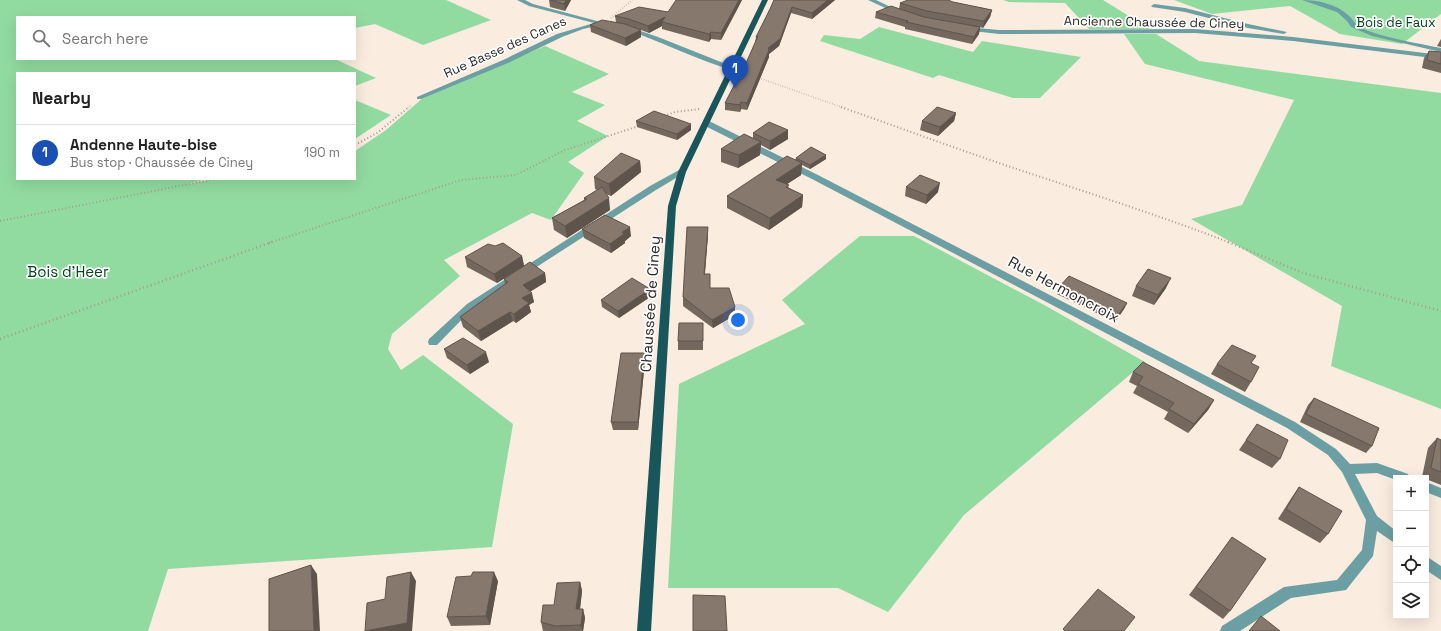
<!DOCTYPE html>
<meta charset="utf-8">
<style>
:root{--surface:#fff;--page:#f2f2f2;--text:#222;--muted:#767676;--line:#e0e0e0;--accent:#111827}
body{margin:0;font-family:"Space Grotesk",sans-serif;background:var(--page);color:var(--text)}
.controls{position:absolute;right:12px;bottom:12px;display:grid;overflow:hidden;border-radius:0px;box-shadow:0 4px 16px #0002}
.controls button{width:36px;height:36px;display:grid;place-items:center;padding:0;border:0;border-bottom:1px solid var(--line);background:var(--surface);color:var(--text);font:20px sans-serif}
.you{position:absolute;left:738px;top:320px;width:14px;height:14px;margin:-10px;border:3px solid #fff;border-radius:50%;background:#1a73e8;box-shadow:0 0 0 6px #1a73e833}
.badge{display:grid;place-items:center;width:26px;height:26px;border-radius:50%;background:var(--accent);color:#fff;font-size:13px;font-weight:700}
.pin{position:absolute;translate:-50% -33px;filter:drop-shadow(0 1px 2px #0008)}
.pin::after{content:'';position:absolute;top:21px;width:14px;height:12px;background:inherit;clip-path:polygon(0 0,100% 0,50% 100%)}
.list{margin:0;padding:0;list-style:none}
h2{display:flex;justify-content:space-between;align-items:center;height:52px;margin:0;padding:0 16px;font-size:17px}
h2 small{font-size:13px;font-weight:400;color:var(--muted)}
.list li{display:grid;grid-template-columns:26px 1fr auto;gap:12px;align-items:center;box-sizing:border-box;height:56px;padding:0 16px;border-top:1px solid var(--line)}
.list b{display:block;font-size:15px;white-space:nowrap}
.list p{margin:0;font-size:13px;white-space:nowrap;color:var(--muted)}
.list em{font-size:13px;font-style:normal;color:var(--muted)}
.icon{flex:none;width:22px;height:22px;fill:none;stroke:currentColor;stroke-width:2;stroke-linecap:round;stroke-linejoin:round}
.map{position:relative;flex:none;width:1441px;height:631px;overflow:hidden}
.search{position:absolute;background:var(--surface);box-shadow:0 4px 16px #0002;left:16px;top:16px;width:340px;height:44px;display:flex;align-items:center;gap:10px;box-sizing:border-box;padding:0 14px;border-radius:0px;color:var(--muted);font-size:15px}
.panel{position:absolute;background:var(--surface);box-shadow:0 4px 16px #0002;left:16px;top:72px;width:340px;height:108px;border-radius:0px}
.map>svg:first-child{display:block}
.green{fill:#92dba0}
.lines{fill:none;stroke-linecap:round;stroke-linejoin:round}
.path-far2{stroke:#a59b91;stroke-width:1.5;stroke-dasharray:0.5 2;stroke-linecap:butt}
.path-far1{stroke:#a59b91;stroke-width:2;stroke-dasharray:1 2.5;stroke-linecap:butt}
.path{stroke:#a59b91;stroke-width:2.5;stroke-dasharray:1 3;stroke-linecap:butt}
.minor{fill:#6c9fa3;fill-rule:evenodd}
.major{fill:#18565b;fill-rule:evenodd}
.wall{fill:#73675e}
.shaded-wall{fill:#5e544c}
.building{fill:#86786d;stroke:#5e544c}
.labels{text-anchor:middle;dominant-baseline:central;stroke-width:3.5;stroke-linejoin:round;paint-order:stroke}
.far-street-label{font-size:13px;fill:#2c2722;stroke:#fff}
.far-park-label{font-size:13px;fill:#05441c;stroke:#fff}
.park-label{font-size:15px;fill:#05441c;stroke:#fff}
.street-label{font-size:15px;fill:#2c2722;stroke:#fff}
</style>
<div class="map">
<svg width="1441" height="631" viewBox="0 0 1441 631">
<rect width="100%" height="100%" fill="#faecde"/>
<path class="green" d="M 0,0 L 446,0 L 491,20 L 423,45 L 375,24 L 355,28 L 355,17 L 17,17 L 17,59 L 335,59 L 376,78 L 355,86 L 355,73 L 17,73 L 17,179 L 207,179 L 188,184 L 214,179 L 355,179 L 355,151 L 386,130 L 424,97 L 545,46 L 609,74 L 572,92 L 605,105 L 577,121 L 608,136 L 568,162 L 584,173 L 551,220 L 532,213 L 444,260 L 460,276 L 392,334 L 388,349 L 401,370 L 423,355 L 513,424 L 492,547 L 168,569 L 148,631 L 0,631 Z
M 1003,0 L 1103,0 L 1150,29 L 1089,29 L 1065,3 L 1009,2 Z
M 1174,0 L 1441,0 L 1441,14 L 1402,44 L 1340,34 L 1290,6 L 1212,14 Z
M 879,27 L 973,52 L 982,41 L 1081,57 L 1040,98 L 1013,98 L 939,75 L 933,78 L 820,41 L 824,35 L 860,39 Z
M 1124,34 L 1156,34 L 1199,61 L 1441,93 L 1441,409 L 1331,366 L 1342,306 L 1191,219 L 1242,205 L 1294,100 L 1145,64 Z
M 355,100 L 391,115 L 355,139 Z
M 860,236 L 914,236 L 1046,306 L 1145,362 L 964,515 L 888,612 L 838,588 L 668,588 L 679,384 L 805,324 L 782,300 Z"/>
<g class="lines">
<path class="path-far2" d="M 611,18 L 632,0
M 759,78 L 844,108
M 408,108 L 411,105"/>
<path class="path-far1" d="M 841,107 C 909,131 976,156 1044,178 C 1107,199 1169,219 1231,243
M 664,116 L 675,112 L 700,109
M 355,145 L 377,133 L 409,107
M 0,221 L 215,179
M 269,243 L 461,180 L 516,175 L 565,150 L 639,126"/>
<path class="path" d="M 1228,242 L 1303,273 L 1441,311
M 0,339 L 272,242"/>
<path class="minor" d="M 517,0 L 525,0 L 533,4 L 597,21 L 597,23 L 604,22 L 607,24 L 583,29 L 562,37 L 508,63 L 421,99 L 417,99 L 417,97 L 503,60 L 557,34 L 594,23 L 529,6 Z
M 868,0 L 876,0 L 901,12 L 896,13 Z
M 1302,0 C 1317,0 1337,4 1348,15 C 1357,23 1354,25 1366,30 C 1390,39 1416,43 1441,48 L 1441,52 L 1372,36 L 1351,27 L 1347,21 L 1337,12 Z
M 1154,4 L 1185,8 L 1248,24 L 1287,32 L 1284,34 L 1248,28 L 1185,12 L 1152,7 L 1151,6 Z
M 629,27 L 658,37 L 736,68 L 733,70 C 696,60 663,42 627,30 L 626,29 Z
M 966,27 L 999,30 L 1195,29 L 1293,37 L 1441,55 L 1441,59 L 1293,41 L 1195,33 L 999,34 L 964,30 L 963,29 Z
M 703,121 L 709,121 L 818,175 L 1295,422 L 1336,449 L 1350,464 L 1377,463 L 1408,474 L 1410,478 L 1396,478 L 1396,480 L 1377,473 L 1355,474 L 1377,516 L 1396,531 L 1396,544 L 1377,531 L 1373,556 L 1346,590 L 1291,598 L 1240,631 L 1220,631 L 1222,626 L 1284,587 L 1337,580 L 1362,550 L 1366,520 L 1342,472 L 1328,455 L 1287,428 L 812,179 L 703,125 Z
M 679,170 L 682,170 L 686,172 L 656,190 L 473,308 L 437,345 L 429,345 L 428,342 L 429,339 L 467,304 L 650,186 Z
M 1426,482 L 1441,488 L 1441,498 L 1426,492 Z
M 1426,556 L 1441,566 L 1441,580 L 1426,570 Z"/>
<path class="major" d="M 762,0 L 768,0 L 686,172 L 676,206 L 651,631 L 637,631 L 668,206 L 678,172 Z"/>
</g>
<path class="wall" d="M 549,0 L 571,0 L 565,11 L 550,7 Z
M 742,0 L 721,40 L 711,39 L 709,42 L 662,29 L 662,26 L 649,33 L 641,30 L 641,37 L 626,46 L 591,32 L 590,25 L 616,22 L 615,16 L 668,12 Z
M 774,0 L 835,0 L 812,19 L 791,13 L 779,46 L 769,54 L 769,57 L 747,110 L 741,109 L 740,112 L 725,110 L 725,103 L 743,70 L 755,43 L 756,37 L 770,9 Z
M 953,2 L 992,10 L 990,17 L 983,28 L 980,27 L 979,34 L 972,44 L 905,29 L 905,27 L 875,18 L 876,12 L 899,9 L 900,3 Z
M 1441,39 L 1441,47 L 1437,46 Z
M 1429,51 L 1441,52 L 1441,73 L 1422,68 L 1424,58 Z
M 956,113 L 954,121 L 938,136 L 920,130 L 922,121 Z
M 636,121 L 691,124 L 691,130 L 677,140 L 637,127 Z
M 788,130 L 788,139 L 770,150 L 761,145 L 760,155 L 738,168 L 721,162 L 721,149 L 753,139 L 753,133 Z
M 826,155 L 826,159 L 810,169 L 802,165 L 801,175 L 787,184 L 789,188 L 803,195 L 802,207 L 769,230 L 727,208 L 727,196 L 795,160 L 796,158 Z
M 640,161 L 641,172 L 611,196 L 606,194 L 610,210 L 567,238 L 554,230 L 552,218 L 584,200 L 584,198 L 597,190 L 595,189 L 594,177 Z
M 906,187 L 938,192 L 926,204 L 905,196 Z
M 582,229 L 631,236 L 625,241 L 625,243 L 611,253 L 584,238 Z
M 708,235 L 705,274 L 710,288 L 735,307 L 735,315 L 713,328 L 683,306 L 683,297 Z
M 495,246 L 522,256 L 524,266 L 497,283 L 467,267 L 465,257 Z
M 545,273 L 546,282 L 530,291 L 534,302 L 529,305 L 531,312 L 516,323 L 513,321 L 481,341 L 463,327 L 460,317 L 505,284 L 504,279 Z
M 1136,286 L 1166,288 L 1154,305 L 1132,296 Z
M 1059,287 L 1127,303 L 1124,309 L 1115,322 L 1057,294 Z
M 650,289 L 650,297 L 619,318 L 602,307 L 601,300 Z
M 703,323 L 703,350 L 678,350 L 678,341 Z
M 444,349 L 489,362 L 470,374 L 447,358 Z
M 645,361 L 638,430 L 613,430 L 611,422 Z
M 1251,363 L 1251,382 L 1245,392 L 1211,374 L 1217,364 Z
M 1133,372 L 1214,400 L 1208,410 L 1188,433 L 1164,419 L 1168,412 L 1133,393 L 1137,386 L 1129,382 Z
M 1314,398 L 1372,446 L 1366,453 L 1300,422 L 1308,405 Z
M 1257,424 L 1280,459 L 1272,468 L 1239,450 Z
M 1437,438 L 1441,440 L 1441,485 L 1426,479 L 1426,478 L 1422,477 L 1428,448 Z
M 1299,487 L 1328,534 L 1320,543 L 1278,519 L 1292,497 Z
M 1226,546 L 1230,611 L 1223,619 L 1189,595 Z
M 498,581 L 490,625 L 451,626 L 447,617 Z
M 580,582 L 582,591 L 580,609 L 583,609 L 585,618 L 583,631 L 543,631 L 541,622 L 554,605 Z"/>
<path class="shaded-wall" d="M 566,0 L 571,0 L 565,11 L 564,4 Z
M 739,0 L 742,0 L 721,40 L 721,33 Z
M 828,0 L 835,0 L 812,19 L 812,13 Z
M 792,7 L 791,13 L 779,46 L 769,54 L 769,57 L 747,110 L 747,103 L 768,48 Z
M 992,10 L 990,17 L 983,28 L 984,21 Z
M 665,17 L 662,22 L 662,26 L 649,33 L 648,26 Z
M 980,27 L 979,34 L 972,44 L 974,37 Z
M 641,30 L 641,37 L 626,46 L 625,38 Z
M 711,32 L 711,39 L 709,42 L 709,34 Z
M 741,102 L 741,109 L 740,112 L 740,105 Z
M 956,113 L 954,121 L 938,136 L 940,127 Z
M 691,124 L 691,130 L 677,140 L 677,134 Z
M 788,130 L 788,139 L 770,150 L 770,141 Z
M 761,142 L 760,155 L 738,168 L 739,155 Z
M 826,155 L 826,159 L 810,169 L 810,165 Z
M 640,161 L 641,172 L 611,196 L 609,184 Z
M 802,163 L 801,175 L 775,192 L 776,180 Z
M 940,183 L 938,192 L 926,204 L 927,195 Z
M 803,195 L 802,207 L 769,230 L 770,218 Z
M 609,198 L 610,210 L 567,238 L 565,226 Z
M 630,227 L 631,236 L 625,241 L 625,243 L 611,253 L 610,244 L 622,232 Z
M 708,227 L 708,235 L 704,282 L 704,274 Z
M 522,256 L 524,266 L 497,283 L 494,274 Z
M 545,273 L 546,282 L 525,295 L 523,285 Z
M 1171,278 L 1166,288 L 1154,305 L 1158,295 Z
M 650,289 L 650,297 L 619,318 L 618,311 Z
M 532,293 L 534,302 L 529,305 L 531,312 L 516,323 L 514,314 L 522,298 Z
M 1127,303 L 1124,309 L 1115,322 L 1118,315 Z
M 735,307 L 735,315 L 713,328 L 712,320 Z
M 510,312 L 513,321 L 481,341 L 478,331 Z
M 486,352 L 489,362 L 470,374 L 467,365 Z
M 644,353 L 645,361 L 638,430 L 638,422 Z
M 1214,400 L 1208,410 L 1188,433 L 1194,424 Z
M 311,565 L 317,574 L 320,631 L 314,631 Z
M 411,572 L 416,581 L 412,631 L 366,631 Z
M 494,572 L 498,581 L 490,625 L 486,616 Z
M 580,582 L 582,591 L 579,618 L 576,609 Z
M 583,609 L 585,618 L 583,631 L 582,631 L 581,625 Z"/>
<path class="building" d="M 550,0 L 566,0 L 564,4 Z
M 676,0 L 739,0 L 721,33 L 711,32 L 709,34 L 662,22 L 665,17 L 648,26 L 629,19 L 615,16 L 639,7 L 668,12 Z
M 774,0 L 828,0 L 812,13 L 792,7 L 780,39 L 768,48 L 769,50 L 747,103 L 741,102 L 740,105 L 725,103 L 742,70 L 743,70 L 758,36 L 756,37 L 770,9 Z
M 908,0 L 948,0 L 953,2 L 992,10 L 984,21 L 983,21 L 927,11 L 900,3 Z
M 891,6 L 924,17 L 980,27 L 974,37 L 906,22 L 908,21 L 876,12 Z
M 602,20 L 625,24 L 641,30 L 625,38 L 590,25 Z
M 1429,51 L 1441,52 L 1441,64 L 1427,60 Z
M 937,107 L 956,113 L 940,127 L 922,121 Z
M 654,111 L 691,124 L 677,134 L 636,121 Z
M 769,122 L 788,130 L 770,141 L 753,133 Z
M 744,134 L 761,142 L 739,155 L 721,149 Z
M 811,147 L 826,155 L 810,165 L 796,158 Z
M 621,153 L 640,161 L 609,184 L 594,177 Z
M 787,156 L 802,163 L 776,180 L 789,185 L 786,187 L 803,195 L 770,218 L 727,196 Z
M 920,175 L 940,183 L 927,195 L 906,187 Z
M 602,187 L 609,198 L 565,226 L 552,218 L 587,199 L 584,198 Z
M 605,215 L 630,227 L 622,232 L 624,234 L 610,244 L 582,229 Z
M 687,227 L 708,227 L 704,274 L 710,274 L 710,288 L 729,288 L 735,307 L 712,320 L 683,297 Z
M 503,243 L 522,256 L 494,274 L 465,257 L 488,244 L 495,246 Z
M 530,262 L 545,273 L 523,285 L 532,293 L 522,298 L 529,303 L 514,314 L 510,312 L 478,331 L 460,317 L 508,282 L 504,279 Z
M 1148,269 L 1171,278 L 1158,295 L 1136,286 Z
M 1069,276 L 1127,303 L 1118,315 L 1059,287 Z
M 632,278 L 650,289 L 618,311 L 601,300 Z
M 679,323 L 703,323 L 703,341 L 678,341 Z
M 463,338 L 486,352 L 467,365 L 444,349 Z
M 1232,345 L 1256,356 L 1251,363 L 1259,367 L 1251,382 L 1217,364 Z
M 621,353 L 644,353 L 638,422 L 611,422 Z
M 1143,362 L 1214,400 L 1194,424 L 1169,409 L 1174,403 L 1138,384 L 1143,377 L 1133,372 Z
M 1314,398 L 1379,428 L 1372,446 L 1306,414 Z
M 1257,424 L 1288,440 L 1280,459 L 1246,440 Z
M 1437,438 L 1441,440 L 1441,472 L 1431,468 Z
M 1299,487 L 1342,511 L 1328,534 L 1286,509 Z
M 1232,537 L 1266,559 L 1230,611 L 1196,587 Z
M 311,565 L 314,631 L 269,631 L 269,579 Z
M 411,572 L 407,623 L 365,631 L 367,603 L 385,599 L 387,577 Z
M 473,572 L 494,572 L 486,616 L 447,617 L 456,577 L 471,576 Z
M 580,582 L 576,609 L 583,609 L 581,625 L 555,626 L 541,622 L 543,605 L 554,605 L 557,583 Z
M 1098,589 L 1135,617 L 1124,631 L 1065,631 L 1063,629 Z
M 693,595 L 725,596 L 727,631 L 693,631 Z
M 1261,616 L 1280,631 L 1249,631 Z"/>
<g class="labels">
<g class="far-street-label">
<text transform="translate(1154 22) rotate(1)">Ancienne Chaussée de Ciney</text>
<text transform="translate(505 47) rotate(-24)">Rue Basse des Canes</text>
</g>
<g class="far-park-label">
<text x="1396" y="22">Bois de Faux</text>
</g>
<g class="park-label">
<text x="68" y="271">Bois d'Heer</text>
</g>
<g class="street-label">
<text transform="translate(1064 289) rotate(28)">Rue Hermoncroix</text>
<text transform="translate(650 304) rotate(-86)">Chaussée de Ciney</text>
</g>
</g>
</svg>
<div class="controls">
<button>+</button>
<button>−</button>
<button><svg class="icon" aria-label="locate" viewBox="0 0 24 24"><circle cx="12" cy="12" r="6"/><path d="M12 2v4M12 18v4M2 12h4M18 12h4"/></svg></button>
<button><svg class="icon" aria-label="layers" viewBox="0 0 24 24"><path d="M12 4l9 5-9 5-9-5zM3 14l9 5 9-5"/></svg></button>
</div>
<div class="you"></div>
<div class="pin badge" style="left:735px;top:88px;background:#1a4fb4">1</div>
<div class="search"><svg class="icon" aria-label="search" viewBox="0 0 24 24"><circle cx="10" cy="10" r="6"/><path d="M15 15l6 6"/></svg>Search here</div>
<section class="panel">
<h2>Nearby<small></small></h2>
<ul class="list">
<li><span class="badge" style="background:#1a4fb4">1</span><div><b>Andenne Haute-bise</b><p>Bus stop · Chaussée de Ciney</p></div><em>190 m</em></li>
</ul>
</section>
</div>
